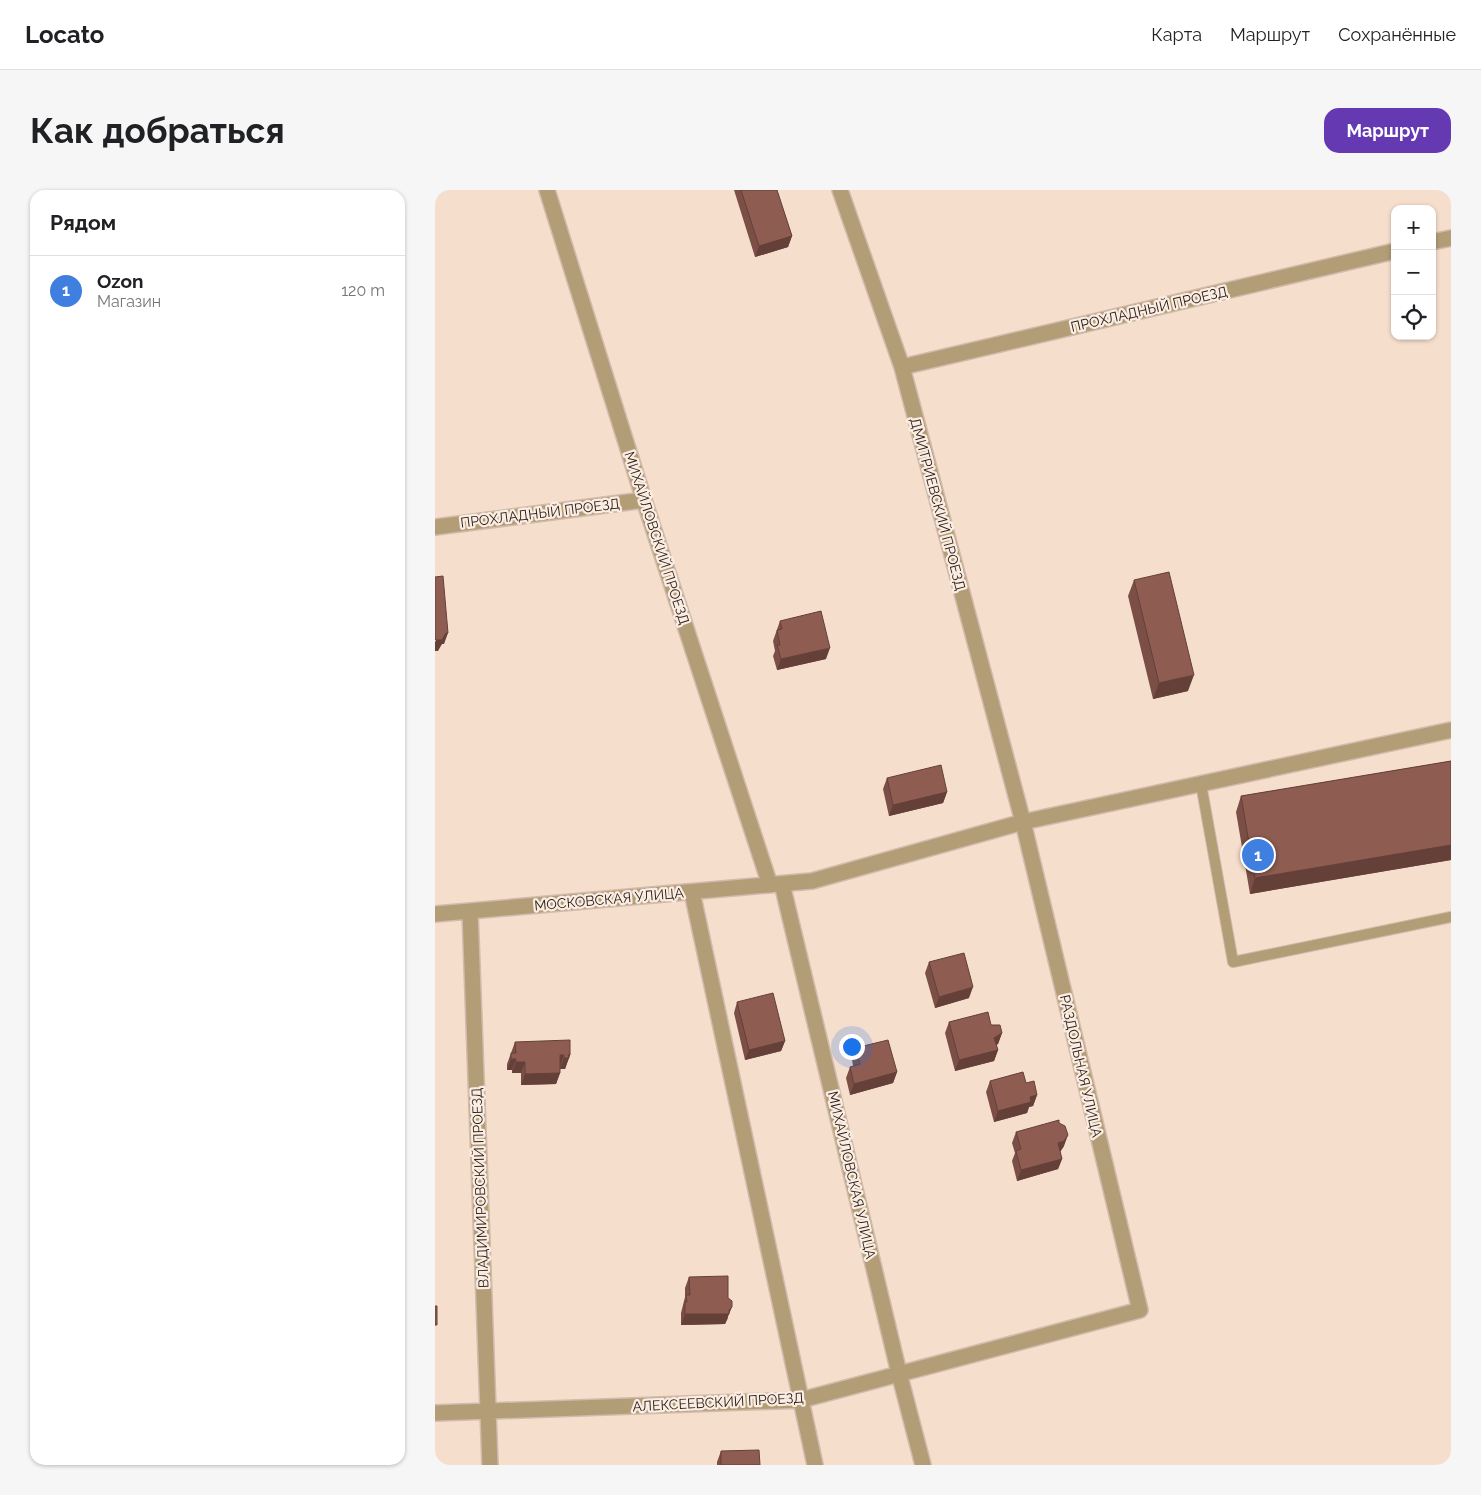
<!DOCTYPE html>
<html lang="ru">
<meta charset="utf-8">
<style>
:root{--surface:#fff;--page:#f6f6f6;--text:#202124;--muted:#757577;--line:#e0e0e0;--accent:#6539b1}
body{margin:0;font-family:Raleway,sans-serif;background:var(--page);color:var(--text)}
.controls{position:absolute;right:15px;top:15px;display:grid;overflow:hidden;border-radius:10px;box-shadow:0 1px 4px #0004}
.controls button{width:45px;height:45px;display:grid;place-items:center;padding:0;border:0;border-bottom:1px solid var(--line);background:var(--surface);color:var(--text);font:25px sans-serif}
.you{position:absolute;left:416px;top:856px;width:18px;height:18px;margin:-12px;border:4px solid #fff;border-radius:50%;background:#1a73e8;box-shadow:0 0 0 8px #1a73e833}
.badge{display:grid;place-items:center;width:32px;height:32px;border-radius:50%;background:var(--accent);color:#fff;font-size:16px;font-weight:700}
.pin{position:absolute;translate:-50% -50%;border:2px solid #fff;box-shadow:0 1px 5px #0006}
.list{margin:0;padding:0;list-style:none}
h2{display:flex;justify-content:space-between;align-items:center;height:65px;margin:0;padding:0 20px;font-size:21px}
h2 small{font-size:16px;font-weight:400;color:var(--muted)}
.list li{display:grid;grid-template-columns:32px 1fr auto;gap:15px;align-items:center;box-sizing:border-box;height:70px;padding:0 20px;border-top:1px solid var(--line)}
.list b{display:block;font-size:19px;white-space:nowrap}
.list p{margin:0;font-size:16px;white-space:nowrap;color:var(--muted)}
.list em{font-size:16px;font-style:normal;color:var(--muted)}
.icon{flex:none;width:28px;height:28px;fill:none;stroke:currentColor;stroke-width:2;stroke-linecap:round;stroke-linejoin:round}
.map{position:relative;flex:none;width:1016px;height:1275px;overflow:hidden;border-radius:15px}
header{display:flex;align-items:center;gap:30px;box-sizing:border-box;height:70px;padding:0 25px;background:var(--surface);border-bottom:1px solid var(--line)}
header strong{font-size:24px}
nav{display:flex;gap:28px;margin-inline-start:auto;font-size:18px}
.intro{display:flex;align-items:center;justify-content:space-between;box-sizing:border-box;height:120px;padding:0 30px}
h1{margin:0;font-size:35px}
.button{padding:12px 22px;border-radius:15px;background:var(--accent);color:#fff;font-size:18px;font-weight:700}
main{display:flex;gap:30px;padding:0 30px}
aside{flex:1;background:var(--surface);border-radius:15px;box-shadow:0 1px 4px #0004}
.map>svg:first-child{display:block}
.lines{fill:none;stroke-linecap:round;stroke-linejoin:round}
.service-casing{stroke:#d0bbac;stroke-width:12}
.minor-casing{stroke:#d0bbac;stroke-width:18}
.service{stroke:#b39d77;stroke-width:10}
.minor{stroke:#b39d77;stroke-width:15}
.wall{fill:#7b4f46}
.shaded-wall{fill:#644039}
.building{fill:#8f5c51;stroke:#644039}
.labels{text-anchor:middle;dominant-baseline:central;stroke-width:4.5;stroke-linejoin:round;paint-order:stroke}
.street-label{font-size:14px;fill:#241b15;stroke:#fcede3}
</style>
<header>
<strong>Locato</strong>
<nav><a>Карта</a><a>Маршрут</a><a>Сохранённые</a></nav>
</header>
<div class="intro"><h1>Как добраться</h1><a class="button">Маршрут</a></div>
<main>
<aside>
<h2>Рядом<small></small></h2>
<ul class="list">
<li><span class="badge" style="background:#3f7fe0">1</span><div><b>Ozon</b><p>Магазин</p></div><em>120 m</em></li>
</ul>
</aside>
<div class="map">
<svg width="1016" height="1275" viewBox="0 0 1016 1275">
<rect width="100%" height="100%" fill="#f6decd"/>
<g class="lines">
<defs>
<path id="service" d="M 766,594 L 798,772 L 1016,727"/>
<path id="minor" d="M 112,0 L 209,310 L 335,695
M 997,52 L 1016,48
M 467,177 L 960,61
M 0,337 L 209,310
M 347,694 L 464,1183 L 488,1275
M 257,702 L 380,1275
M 35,721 L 55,1275
M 0,724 L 377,691 L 588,632 L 1016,540
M 0,1223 L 366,1210 L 705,1120 L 588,632 L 467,177 L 405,0"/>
</defs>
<use href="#service" class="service-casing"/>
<use href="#minor" class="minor-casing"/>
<use href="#service" class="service"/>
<use href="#minor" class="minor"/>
</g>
<path class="wall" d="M 299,0 L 342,0 L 357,46 L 353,57 L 320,67 Z
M 699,390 L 753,501 L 718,509 L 693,406 Z
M 345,431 L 391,469 L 342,480 L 338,466 L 340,461 L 338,451 Z
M 1016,571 L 1016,670 L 815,704 L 801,622 L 806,606 Z
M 452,588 L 512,602 L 508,613 L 454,626 L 448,599 Z
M 494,772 L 534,808 L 500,818 L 490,783 Z
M 302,812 L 350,851 L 346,861 L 310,870 L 299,823 Z
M 514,832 L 556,835 L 567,843 L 563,854 L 561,855 L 563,860 L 559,871 L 520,881 L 510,843 Z
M 80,852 L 135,865 L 130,879 L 125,879 L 125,883 L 121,894 L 86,895 L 86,883 L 77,883 L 77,880 L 72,880 L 72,874 Z
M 420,858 L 462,882 L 458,893 L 415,905 L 411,888 L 415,877 L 418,876 L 417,869 Z
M 555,891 L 591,893 L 602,905 L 598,916 L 594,917 L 592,923 L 559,932 L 551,902 Z
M 581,942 L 629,956 L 625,962 L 627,969 L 623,979 L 582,991 L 577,971 L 580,963 L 577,953 Z
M 254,1087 L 293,1128 L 290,1134 L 246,1135 L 246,1123 L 250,1107 L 250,1098 Z
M 286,1261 L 325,1275 L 282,1275 L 282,1272 Z"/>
<path class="shaded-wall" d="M 357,46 L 353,57 L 320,67 L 324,56 Z
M 11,443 L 13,443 L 9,454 L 7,454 L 3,461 L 0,461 L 0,452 L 1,450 Z
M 395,458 L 391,469 L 342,480 L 346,469 Z
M 759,485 L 753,501 L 718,509 L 724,493 Z
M 512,602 L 508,613 L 454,626 L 458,615 Z
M 1016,655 L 1016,670 L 815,704 L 820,688 Z
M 538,797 L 534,808 L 500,818 L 504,807 Z
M 567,843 L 563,854 L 555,859 L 559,848 Z
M 350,851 L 346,861 L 310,870 L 314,860 Z
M 563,860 L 559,871 L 520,881 L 524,870 Z
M 125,865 L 129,865 L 125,876 Z
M 133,865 L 135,865 L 130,879 L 125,879 L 129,868 Z
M 76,869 L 81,869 L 77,880 L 72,880 Z
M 81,872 L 90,872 L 86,883 L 77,883 Z
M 462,882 L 458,893 L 415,905 L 419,894 Z
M 125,883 L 121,894 L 86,895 L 90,884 Z
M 602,905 L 598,916 L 594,917 L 592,923 L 559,932 L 563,921 L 595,907 Z
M 633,945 L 629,956 L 625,962 L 623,953 Z
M 627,969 L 623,979 L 582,991 L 586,980 Z
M 297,1117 L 290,1134 L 246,1135 L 250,1124 L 294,1120 Z"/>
<path class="building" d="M 306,0 L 342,0 L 357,46 L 324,56 Z
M 734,382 L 759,485 L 724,493 L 699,390 Z
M 8,386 L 13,443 L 11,443 L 7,450 L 1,450 L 0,449 L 0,387 Z
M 386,421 L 395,458 L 346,469 L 342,455 L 345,455 L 342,440 L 347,439 L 345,431 Z
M 1016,571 L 1016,655 L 820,688 L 806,606 Z
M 506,575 L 512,602 L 458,615 L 452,588 Z
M 529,763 L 538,797 L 504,807 L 494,772 Z
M 338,803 L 350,851 L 314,860 L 302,812 Z
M 553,822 L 556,835 L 565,835 L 567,843 L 559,848 L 563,860 L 524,870 L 514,832 Z
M 135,850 L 135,865 L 133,865 L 134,868 L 129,868 L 129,865 L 125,865 L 125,883 L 90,884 L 90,872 L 81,872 L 81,869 L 76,869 L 76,863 L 81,863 L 80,852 Z
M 453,850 L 462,882 L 419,894 L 415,877 L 425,874 L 420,858 Z
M 588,882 L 591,893 L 599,891 L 602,905 L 595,907 L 596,912 L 563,921 L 555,891 Z
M 624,930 L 624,933 L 630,936 L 633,945 L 629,951 L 623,953 L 627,969 L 586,980 L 581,961 L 586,959 L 581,942 Z
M 293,1086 L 293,1108 L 297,1111 L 297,1117 L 294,1120 L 294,1124 L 250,1124 L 250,1112 L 252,1112 L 251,1105 L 255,1105 L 254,1087 Z
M 0,1116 L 2,1116 L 2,1135 L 0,1135 Z
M 324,1260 L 325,1275 L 286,1275 L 286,1261 Z"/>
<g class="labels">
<g class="street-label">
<text transform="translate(714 119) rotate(-13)">ПРОХЛАДНЫЙ ПРОЕЗД</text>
<text transform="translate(503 314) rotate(75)">ДМИТРИЕВСКИЙ ПРОЕЗД</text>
<text transform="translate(105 323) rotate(-7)">ПРОХЛАДНЫЙ ПРОЕЗД</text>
<text transform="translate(222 348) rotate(72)">МИХАЙЛОВСКИЙ ПРОЕЗД</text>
<text transform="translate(174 709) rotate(-5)">МОСКОВСКАЯ УЛИЦА</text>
<text transform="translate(646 876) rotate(77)">РАЗДОЛЬНАЯ УЛИЦА</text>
<text transform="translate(417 985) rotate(77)">МИХАЙЛОВСКАЯ УЛИЦА</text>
<text transform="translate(45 998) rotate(-92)">ВЛАДИМИРОВСКИЙ ПРОЕЗД</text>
<text transform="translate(283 1212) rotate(-3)">АЛЕКСЕЕВСКИЙ ПРОЕЗД</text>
</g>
</g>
</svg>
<div class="controls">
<button>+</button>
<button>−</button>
<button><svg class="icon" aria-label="locate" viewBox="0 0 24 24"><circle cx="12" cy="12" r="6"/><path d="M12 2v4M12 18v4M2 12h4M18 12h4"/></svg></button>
</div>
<div class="you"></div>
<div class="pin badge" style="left:823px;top:665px;background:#3f7fe0">1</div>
</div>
</main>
